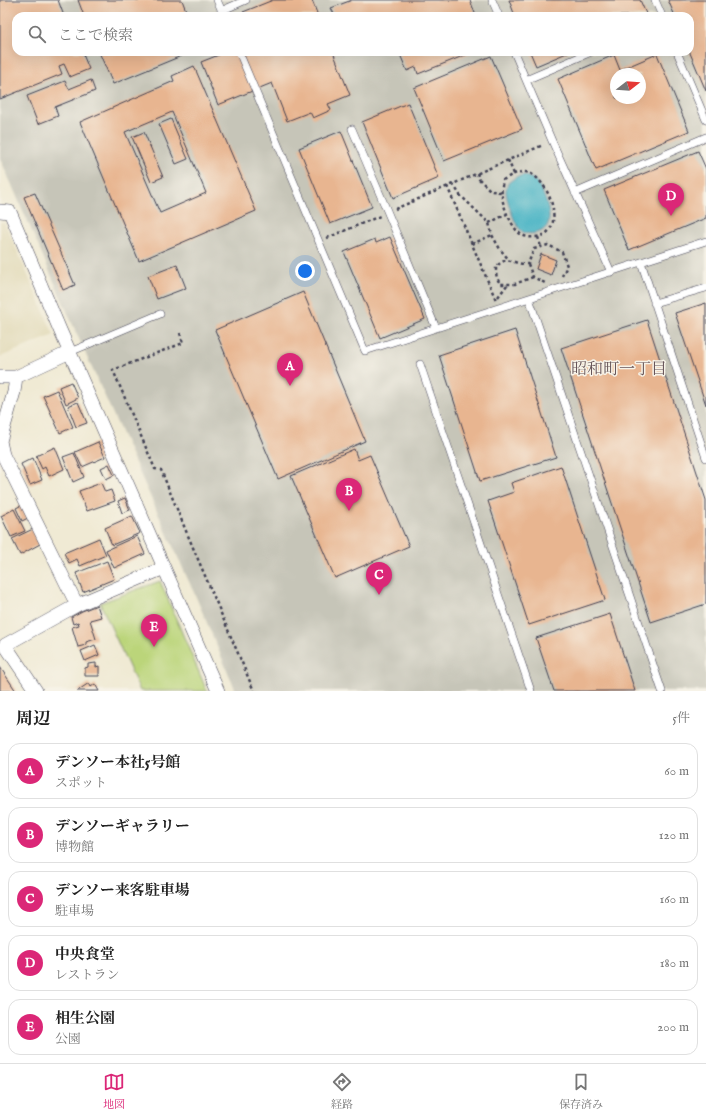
<!DOCTYPE html>
<html lang="ja">
<meta charset="utf-8">
<style>
:root{--surface:#fff;--page:#f2f2f2;--text:#222;--muted:#767676;--line:#e0e0e0;--accent:#db2777}
body{margin:0;font-family:"IM FELL English","Noto Serif JP",serif;background:var(--page);color:var(--text)}
.compass{position:absolute;left:610px;top:68px;width:36px;height:36px;border-radius:50%;background:var(--surface);box-shadow:0 4px 16px #0002;rotate:73deg}
.you{position:absolute;left:305px;top:271px;width:14px;height:14px;margin:-10px;border:3px solid #fff;border-radius:50%;background:#1a73e8;box-shadow:0 0 0 6px #1a73e833}
.badge{display:grid;place-items:center;width:26px;height:26px;border-radius:50%;background:var(--accent);color:#fff;font-size:13px;font-weight:700}
.pin{position:absolute;translate:-50% -33px;filter:drop-shadow(0 1px 2px #0008)}
.pin::after{content:'';position:absolute;top:21px;width:14px;height:12px;background:inherit;clip-path:polygon(0 0,100% 0,50% 100%)}
.list{margin:0;padding:0;list-style:none}
h2{display:flex;justify-content:space-between;align-items:center;height:52px;margin:0;padding:0 16px;font-size:17px}
h2 small{font-size:13px;font-weight:400;color:var(--muted)}
.list li{display:grid;grid-template-columns:26px 1fr auto;gap:12px;align-items:center;box-sizing:border-box;height:56px;margin:0 8px 8px;padding:0 8px;border:1px solid var(--line);border-radius:12px}
.list b{display:block;font-size:15px;white-space:nowrap}
.list p{margin:0;font-size:13px;white-space:nowrap;color:var(--muted)}
.list em{font-size:13px;font-style:normal;color:var(--muted)}
.icon{flex:none;width:22px;height:22px;fill:none;stroke:currentColor;stroke-width:2;stroke-linecap:round;stroke-linejoin:round}
.map{position:relative;flex:none;width:706px;height:691px;overflow:hidden}
.search{position:absolute;background:var(--surface);box-shadow:0 4px 16px #0002;left:12px;right:12px;top:12px;height:44px;display:flex;align-items:center;gap:10px;box-sizing:border-box;padding:0 14px;border-radius:12px;color:var(--muted);font-size:15px}
.sheet{height:372px;background:var(--surface)}
nav{display:flex;justify-content:space-around;align-items:center;box-sizing:border-box;height:56px;border-top:1px solid var(--line);background:var(--surface);font-size:11px;color:var(--muted)}
nav a{display:grid;justify-items:center;gap:2px}
nav .on{color:var(--accent)}
.map>svg:first-child{display:block}
.built{fill:#e3dbba}
.industrial{fill:#c6c5b8;fill-rule:evenodd}
.green{fill:#bbd57a;stroke:#6e7c5a}
.water{fill:#47b3c4;stroke:#346a80}
.building{fill:#e8b590;fill-rule:evenodd}
.lines{fill:none;stroke-linecap:round;stroke-linejoin:round}
.lane-casing{stroke:#414052;stroke-width:8}
.street-casing{stroke:#414052;stroke-width:14}
.path{stroke:#414052;stroke-width:2.5;stroke-dasharray:3 3;stroke-linecap:butt}
.lane{stroke:#fff;stroke-width:7}
.street{stroke:#fff;stroke-width:13}
.labels{text-anchor:middle;dominant-baseline:central;stroke-width:3;stroke-linejoin:round;paint-order:stroke}
.neighbourhood-label{font-size:16px;fill:#675559;stroke:#f7f3e8}
</style>
<div class="map">
<svg width="706" height="691" viewBox="0 0 706 691">
<rect width="100%" height="100%" fill="#f7f3e8"/>
<filter id="ink" filterUnits="userSpaceOnUse"><feTurbulence type="fractalNoise" baseFrequency=".025" numOctaves="2"/><feDisplacementMap in="SourceGraphic" scale="8" xChannelSelector="R" yChannelSelector="G"/><feConvolveMatrix kernelMatrix="1 2 1 2 8 2 1 2 1" color-interpolation-filters="sRGB"/></filter>
<filter id="wash" filterUnits="userSpaceOnUse"><feTurbulence type="fractalNoise" baseFrequency=".012" numOctaves="4" result="noise"/><feDisplacementMap in="SourceGraphic" scale="16" xChannelSelector="R" yChannelSelector="G"/><feGaussianBlur stdDeviation="0.9" result="paint"/><feColorMatrix in="noise" values="0 0 0 0 0 0 0 0 0 0 0 0 0 0 0 0 0 1.4 0 .05"/><feComposite in="paint" operator="in"/></filter>
<g filter="url(#wash)">
<rect width="100%" height="100%" fill="#f0ead4"/>
<path class="built" d="M 0,222 L 5,223 L 54,335 L 0,357 Z"/>
<path class="industrial" d="M 0,0 L 706,0 L 706,691 L 236,691 L 196,597 L 87,357 L 0,158 ZM 16,16 L 690,16 L 690,52 L 16,52 ZM 616,74 L 640,74 L 640,98 L 616,98 Z"/>
<path class="green" d="M 160,581 L 207,691 L 140,691 L 100,603 Z"/>
<path class="water" d="M 525,175 C 527,177 531,178 533,179 C 540,184 543,194 546,201 C 550,214 553,230 535,233 C 531,234 527,234 523,232 C 515,227 507,201 506,192 C 506,189 507,186 508,183 L 516,177 Z"/>
<g id="blocks">
<path class="building" d="M 0,0 L 58,0 L 64,16 L 16,16 L 16,52 L 82,52 L 89,69 L 70,77 L 64,64 L 59,66 L 62,74 L 0,99 Z
M 78,0 L 182,0 L 188,16 L 84,16 Z
M 273,0 L 312,0 L 318,16 L 245,16 L 243,12 Z
M 352,0 L 470,0 L 476,16 L 335,16 L 331,8 Z
M 509,0 L 640,0 L 647,16 L 515,16 Z
M 668,0 L 706,0 L 706,91 L 690,53 L 690,16 L 675,16 Z
M 99,52 L 191,52 L 113,84 Z
M 226,52 L 333,52 L 350,95 L 328,104 L 331,110 L 313,118 L 310,112 L 287,121 L 272,83 L 218,105 L 201,62 Z
M 399,52 L 473,52 L 418,74 L 416,67 L 407,71 Z
M 530,52 L 569,52 L 536,66 Z
M 657,54 L 689,131 L 596,170 L 558,79 L 614,55 L 620,70 ZM 616,74 L 640,74 L 640,98 L 616,98 Z
M 491,56 L 522,129 L 444,161 L 414,88 Z
M 194,66 L 256,211 L 139,261 L 80,122 L 174,81 L 172,76 ZM 172,112 L 206,193 L 160,213 L 125,132 Z
M 91,80 L 95,91 L 55,107 L 58,116 L 38,124 L 27,96 L 65,81 L 69,89 Z
M 408,103 L 439,178 L 393,198 L 362,122 Z
M 171,119 L 188,159 L 176,164 L 159,124 Z
M 341,131 L 372,207 L 330,224 L 299,148 Z
M 144,132 L 163,177 L 151,182 L 132,137 Z
M 698,151 L 706,169 L 706,218 L 629,250 L 604,190 Z
M 35,193 L 75,285 L 63,290 L 24,197 Z
M 390,237 L 425,319 L 380,338 L 344,252 L 375,239 L 376,243 Z
M 541,254 L 556,260 L 551,275 L 536,269 Z
M 177,265 L 186,288 L 157,299 L 148,276 Z
M 303,292 L 365,441 L 278,479 L 215,330 Z
M 706,303 L 706,405 L 675,313 Z
M 647,320 L 706,500 L 706,604 L 651,622 L 561,348 Z
M 515,330 L 556,457 L 480,481 L 439,355 Z
M 71,382 L 78,398 L 66,404 L 59,387 Z
M 57,390 L 73,427 L 60,433 L 43,396 Z
M 78,402 L 87,423 L 76,427 L 68,406 Z
M 98,442 L 105,457 L 82,467 L 75,452 Z
M 55,447 L 64,469 L 49,476 L 45,467 L 42,469 L 36,456 Z
M 354,449 L 358,460 L 370,455 L 409,546 L 335,578 L 291,476 Z
M 74,453 L 84,477 L 73,482 L 63,457 Z
M 33,458 L 42,480 L 30,485 L 21,464 Z
M 109,464 L 114,475 L 106,479 L 101,468 Z
M 561,466 L 605,600 L 529,625 L 488,501 L 514,492 L 511,483 Z
M 101,483 L 105,492 L 111,490 L 115,501 L 87,511 L 79,491 Z
M 125,498 L 130,510 L 122,513 L 118,501 Z
M 22,505 L 28,518 L 22,521 L 16,508 Z
M 14,509 L 25,531 L 11,537 L 1,516 Z
M 132,516 L 140,533 L 112,545 L 105,528 Z
M 33,529 L 40,544 L 20,555 L 12,539 Z
M 137,536 L 145,554 L 114,568 L 106,550 Z
M 99,538 L 106,555 L 80,566 L 77,559 L 69,563 L 64,553 Z
M 107,561 L 114,579 L 83,592 L 76,573 Z
M 97,605 L 101,617 L 90,620 L 96,639 L 86,642 L 86,645 L 78,647 L 72,627 L 79,625 L 78,622 L 73,624 L 71,617 L 82,611 Z
M 610,614 L 635,691 L 554,691 L 536,638 Z
M 95,645 L 99,655 L 85,661 L 81,651 Z
M 96,663 L 96,667 L 99,666 L 99,676 L 85,676 L 85,668 L 88,667 L 88,664 Z
M 0,667 L 16,691 L 0,691 Z
M 89,683 L 91,687 L 95,684 L 99,691 L 77,691 Z"/>
</g>
</g>
<g filter="url(#ink)">
<use href="#blocks" fill-opacity="0" stroke="#414052" stroke-width="1"/>
<g class="lines">
<defs>
<path id="lane" d="M 217,0 L 224,16
M 492,0 L 499,16
M 655,0 L 662,16
M 221,11 L 246,0
M 239,52 L 365,351 L 641,262
M 514,52 L 552,141 L 611,272
M 677,52 L 706,120
M 526,80 L 591,52
M 352,129 L 385,206 L 436,328
M 575,193 L 706,137
M 706,241 L 641,262 L 706,458
M 529,298 L 662,691
M 654,303 L 706,288
M 70,352 L 160,314
M 420,364 L 531,691"/>
<path id="street" d="M 0,211 L 10,212 L 60,330 L 218,691
M 0,377 L 16,377 L 70,352
M 16,377 L 14,392 L 0,441 L 3,455 L 77,605 L 5,645 L 36,691
M 77,605 L 164,568"/>
</defs>
<use href="#lane" class="lane-casing"/>
<use href="#street" class="street-casing"/>
<path class="path" d="M 508,160 L 514,174
M 477,173 L 479,179 L 491,191 L 501,192
M 453,184 L 460,195 L 489,223 L 492,235 L 500,249 L 509,260
M 447,186 L 496,300
M 395,209 L 543,145
M 489,223 L 507,214 C 514,227 518,239 535,237 C 569,235 550,177 526,172 C 517,171 510,176 503,180 C 500,195 502,200 507,214
M 538,237 L 541,247
M 327,238 L 380,216
M 472,244 L 492,235
M 528,264 L 533,277 L 545,283
M 533,277 L 515,284 L 501,284 C 496,279 496,274 496,267 C 505,258 507,260 518,263 C 521,264 525,264 528,264 L 534,249 L 548,245 L 562,252 L 567,266 L 562,276
M 498,297 L 507,285
M 180,333 L 183,343 L 113,370 L 155,469 L 161,470 L 186,531 L 254,691"/>
<use href="#lane" class="lane"/>
<use href="#street" class="street"/>
</g>
</g>
<g class="labels">
<g class="neighbourhood-label">
<text x="619" y="370">昭和町一丁目</text>
</g>
</g>
</svg>
<svg class="compass" viewBox="-18 -18 36 36"><path d="M0-13l5 13h-10z" fill="#e53935"/><path d="M0 13l5-13h-10z" fill="#767676"/></svg>
<div class="you"></div>
<div class="pin badge" style="left:290px;top:386px">A</div>
<div class="pin badge" style="left:349px;top:511px">B</div>
<div class="pin badge" style="left:379px;top:595px">C</div>
<div class="pin badge" style="left:671px;top:216px">D</div>
<div class="pin badge" style="left:154px;top:647px">E</div>
<div class="search"><svg class="icon" aria-label="search" viewBox="0 0 24 24"><circle cx="10" cy="10" r="6"/><path d="M15 15l6 6"/></svg>ここで検索</div>
</div>
<section class="sheet">
<h2>周辺<small>5件</small></h2>
<ul class="list">
<li><span class="badge">A</span><div><b>デンソー本社5号館</b><p>スポット</p></div><em>60 m</em></li>
<li><span class="badge">B</span><div><b>デンソーギャラリー</b><p>博物館</p></div><em>120 m</em></li>
<li><span class="badge">C</span><div><b>デンソー来客駐車場</b><p>駐車場</p></div><em>160 m</em></li>
<li><span class="badge">D</span><div><b>中央食堂</b><p>レストラン</p></div><em>180 m</em></li>
<li><span class="badge">E</span><div><b>相生公園</b><p>公園</p></div><em>200 m</em></li>
</ul>
</section>
<nav>
<a class="on"><svg class="icon" aria-label="map" viewBox="0 0 24 24"><path d="M3 6l6-2 6 2 6-2v14l-6 2-6-2-6 2zM9 4v14M15 6v14"/></svg>地図</a>
<a><svg class="icon" aria-label="directions" viewBox="0 0 24 24"><path d="M12 3l9 9-9 9-9-9zM9 14v-3h6M13 9l2 2-2 2"/></svg>経路</a>
<a><svg class="icon" aria-label="saved" viewBox="0 0 24 24"><path d="M7 4h10v16l-5-4-5 4z"/></svg>保存済み</a>
</nav>
